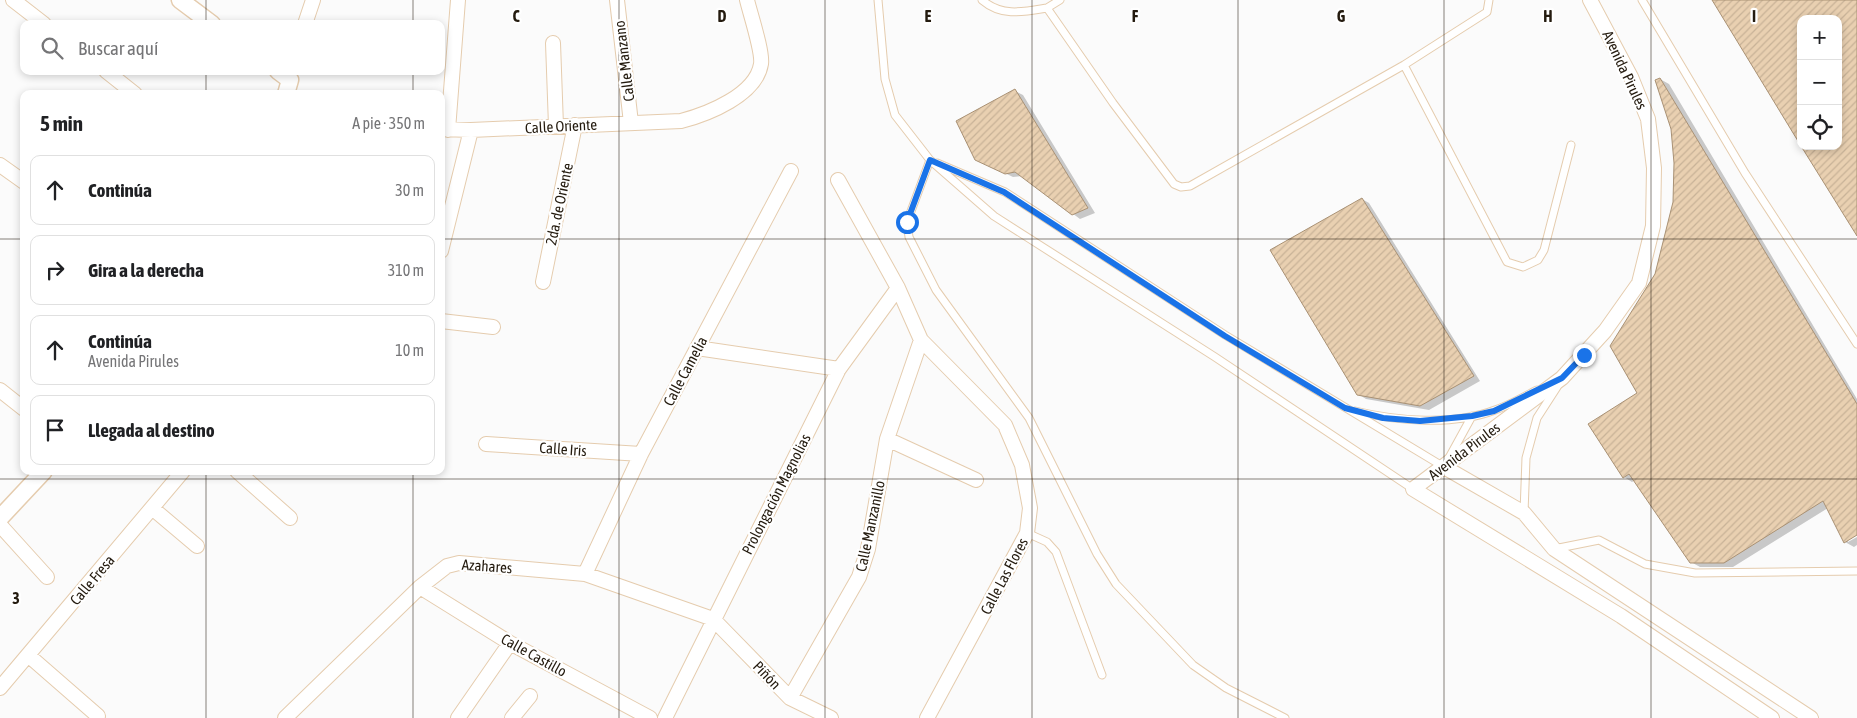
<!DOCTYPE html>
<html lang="es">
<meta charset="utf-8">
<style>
:root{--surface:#fff;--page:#f6f6f6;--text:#202124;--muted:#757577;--line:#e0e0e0}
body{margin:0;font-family:"Asap Condensed",sans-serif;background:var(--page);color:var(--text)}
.controls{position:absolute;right:15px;top:15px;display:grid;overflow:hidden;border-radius:10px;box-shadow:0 2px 8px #0003}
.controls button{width:45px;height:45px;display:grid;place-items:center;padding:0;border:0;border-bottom:1px solid var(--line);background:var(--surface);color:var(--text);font:25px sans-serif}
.stop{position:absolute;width:15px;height:15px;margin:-11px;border:4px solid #1a73e8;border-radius:50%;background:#fff}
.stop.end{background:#1a73e8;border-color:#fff;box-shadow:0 1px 5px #0008}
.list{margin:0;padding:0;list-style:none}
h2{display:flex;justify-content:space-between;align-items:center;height:65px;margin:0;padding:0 20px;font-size:21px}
h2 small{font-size:16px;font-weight:400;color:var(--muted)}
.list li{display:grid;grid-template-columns:32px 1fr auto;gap:15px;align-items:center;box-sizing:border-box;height:70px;margin:0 10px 10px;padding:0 10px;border:1px solid var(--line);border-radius:10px}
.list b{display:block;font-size:19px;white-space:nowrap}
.list p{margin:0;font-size:16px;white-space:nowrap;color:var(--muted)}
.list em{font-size:16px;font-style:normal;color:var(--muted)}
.icon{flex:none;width:28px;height:28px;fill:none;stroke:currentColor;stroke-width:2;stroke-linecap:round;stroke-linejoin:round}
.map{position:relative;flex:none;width:1857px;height:718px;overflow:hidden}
.search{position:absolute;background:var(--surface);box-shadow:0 2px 8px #0003;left:20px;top:20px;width:425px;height:55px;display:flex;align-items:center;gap:12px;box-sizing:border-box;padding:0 18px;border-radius:10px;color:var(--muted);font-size:19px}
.panel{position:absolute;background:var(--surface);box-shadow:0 2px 8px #0003;left:20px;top:90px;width:425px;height:385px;border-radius:10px}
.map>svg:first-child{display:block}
.shadow{fill:#0003}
.building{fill:url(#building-hatch);stroke:#a99174}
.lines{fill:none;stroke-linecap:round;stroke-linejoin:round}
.service-casing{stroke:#e5ccae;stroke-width:9}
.minor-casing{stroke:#e5ccae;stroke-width:16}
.tertiary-casing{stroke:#e5ccae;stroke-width:19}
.service{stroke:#fff;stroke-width:7}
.minor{stroke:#fff;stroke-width:14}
.tertiary{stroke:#fff;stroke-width:16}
.route{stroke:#1a73e8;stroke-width:6}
.grid{fill:none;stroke:#241b0f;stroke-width:1;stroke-opacity:0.55}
.labels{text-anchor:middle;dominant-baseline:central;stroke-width:4.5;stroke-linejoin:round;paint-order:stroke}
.street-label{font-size:15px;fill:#241b0f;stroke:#fff}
.grid-label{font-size:16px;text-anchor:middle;font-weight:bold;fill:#241b0f;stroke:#fff;stroke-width:4.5;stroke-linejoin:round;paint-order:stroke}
</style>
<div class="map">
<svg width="1857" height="718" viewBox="0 0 1857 718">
<defs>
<pattern id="building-hatch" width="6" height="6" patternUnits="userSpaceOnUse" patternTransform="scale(1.25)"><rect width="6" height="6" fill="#e9d0b1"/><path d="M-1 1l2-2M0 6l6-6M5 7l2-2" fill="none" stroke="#c8b297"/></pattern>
</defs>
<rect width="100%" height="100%" fill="#fbfbfb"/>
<path class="shadow" d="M 1660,79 L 1669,84 L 1857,399 L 1857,534 L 1848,539 L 1848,542 L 1857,537 L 1857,545 L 1854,547 L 1845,542 L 1828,508 L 1733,567 L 1700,567 L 1691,562 L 1635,480 L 1632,482 L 1624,477 L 1656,275 L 1674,202 L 1676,163 L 1672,129 Z
M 1015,91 L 1023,95 L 1095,213 L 1080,219 L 1022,176 L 1013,177 L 984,163 Z
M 1362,199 L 1369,203 L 1480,381 L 1429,410 L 1366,399 L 1358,394 Z"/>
<path class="building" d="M 1712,0 L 1857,0 L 1857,236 L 1801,146 L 1838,146 L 1838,19 L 1801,19 L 1801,146 Z
M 1660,78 L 1857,404 L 1857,535 L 1844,543 L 1823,501 L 1724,563 L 1690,563 L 1629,474 L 1623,478 L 1588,424 L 1637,393 L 1610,346 L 1655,274 L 1673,202 L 1674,163 L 1671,129 L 1655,80 Z
M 1015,89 L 1088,208 L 1072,215 L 1015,172 L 1005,174 L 975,160 L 956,121 Z
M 1362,198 L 1474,376 L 1420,406 L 1357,395 L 1270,250 Z"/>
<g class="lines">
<defs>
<path id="service" d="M 878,0 L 885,79 L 895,115 L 930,160 L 994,216 L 1215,357 L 1413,489
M 982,0 C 1002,17 1023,12 1047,8
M 1060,0 L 1047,8 L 1113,103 L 1174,184 L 1181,187 L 1190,186 L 1404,65 L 1487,12 L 1489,0
M 1642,0 L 1745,173 L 1857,344
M 1404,65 L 1507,262 L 1523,267 L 1538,260 L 1544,250 L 1571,145
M 930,160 L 907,222 L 909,237 L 936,290 L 1029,418 L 1097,554 L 1116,584 L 1193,665 L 1226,688 L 1285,718
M 937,163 L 1005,192 L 1225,335 L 1444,467 L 1472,416
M 1355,411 C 1396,421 1454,426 1495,410 C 1510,405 1523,397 1537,390
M 1524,513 L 1526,458 L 1537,418 L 1557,387
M 1027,533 L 1047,542 L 1056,552 L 1102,675
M 1554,549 L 1599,540 L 1645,564 L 1695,573 L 1857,571"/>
<path id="minor" d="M 13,0 L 44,24
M 617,0 L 631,123
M 1590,0 L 1631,77 L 1648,119 L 1654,168 L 1653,226 L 1639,283 L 1605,331 L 1562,378 L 1413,489 L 1621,616 L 1772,718
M 305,24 L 313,0
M 553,43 L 556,126
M 106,71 L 135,94
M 441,129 L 471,130 L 681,121 C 708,114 756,95 761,64 C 763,52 750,13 747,0
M 448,130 L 458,0
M 0,165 L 24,182
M 838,180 L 898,288 L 921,340 L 1005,425 L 1022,465 L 1030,508 L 1027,533 L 927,718
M 441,251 L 471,130
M 543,282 L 575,125
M 441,321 L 493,327
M 697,348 L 839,369
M 0,390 L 24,409
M 887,439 L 976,480
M 486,444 L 641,454
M 1444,467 L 1524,513 L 1554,549 L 1811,718
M 237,471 L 290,518
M 152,508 L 197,546
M 0,525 L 47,577
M 585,574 L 641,454 L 791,171
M 420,587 L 510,643 L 650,718
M 28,655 L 98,716
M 0,688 L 183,471
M 790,698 L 859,577 L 868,549 L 887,439 L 921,340
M 285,718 L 420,587 L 447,566 L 459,563 L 585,574 L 713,619 L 790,698 L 831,718
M 458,718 L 510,643
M 512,718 L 530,696
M 665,718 L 839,369 L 898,288"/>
<path id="tertiary" d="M 180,0 L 212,24
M 278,71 L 290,80 L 286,94
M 0,518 L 44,471"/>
</defs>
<use href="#service" class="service-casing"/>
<use href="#minor" class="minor-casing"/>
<use href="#tertiary" class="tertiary-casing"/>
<use href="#service" class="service"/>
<use href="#minor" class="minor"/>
<use href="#tertiary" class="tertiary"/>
</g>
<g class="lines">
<path class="route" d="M 907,222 L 930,160 L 1004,192 L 1225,336 L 1345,408 L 1383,418 L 1420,421 L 1472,416 L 1494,411 L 1562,378 L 1584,355"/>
</g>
<path class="grid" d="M 206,0 L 206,24M 413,0 L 413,24M 619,0 L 619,718M 825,0 L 825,718M 1032,0 L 1032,718M 1238,0 L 1238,718M 1444,0 L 1444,718M 1651,0 L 1651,718M 206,71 L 206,94M 413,71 L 413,94M 0,239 L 24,239M 441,239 L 1857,239M 206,471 L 206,718M 413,471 L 413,718M 0,479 L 1857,479"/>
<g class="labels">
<g class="street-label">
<text transform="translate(624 61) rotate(-97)">Calle Manzano</text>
<text transform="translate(1625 70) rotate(65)">Avenida Pirules</text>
<text transform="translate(561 126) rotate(-3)">Calle Oriente</text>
<text transform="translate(559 204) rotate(-78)">2da. de Oriente</text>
<text transform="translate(685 371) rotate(-62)">Calle Camelia</text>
<text transform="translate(563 449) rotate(4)">Calle Iris</text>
<text transform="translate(1464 451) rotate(-37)">Avenida Pirules</text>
<text transform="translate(776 494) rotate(-63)">Prolongación Magnolias</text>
<text transform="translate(870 526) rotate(-78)">Calle Manzanillo</text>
<text transform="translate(487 566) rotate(4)">Azahares</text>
<text transform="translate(1004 576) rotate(-62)">Calle Las Flores</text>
<text transform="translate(92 580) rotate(-50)">Calle Fresa</text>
<text transform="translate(534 655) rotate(29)">Calle Castillo</text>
<text transform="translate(767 675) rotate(46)">Piñón</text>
</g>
</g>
<g class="grid-label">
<text x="516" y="22">C</text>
<text x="722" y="22">D</text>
<text x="928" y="22">E</text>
<text x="1135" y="22">F</text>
<text x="1341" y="22">G</text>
<text x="1548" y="22">H</text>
<text x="1754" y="22">I</text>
<text x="16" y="604">3</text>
</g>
</svg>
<div class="controls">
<button>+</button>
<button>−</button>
<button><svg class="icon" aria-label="locate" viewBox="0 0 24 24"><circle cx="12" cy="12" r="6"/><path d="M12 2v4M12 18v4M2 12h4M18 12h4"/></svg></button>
</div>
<div class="stop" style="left:907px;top:222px"></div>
<div class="stop end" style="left:1584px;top:355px"></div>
<div class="search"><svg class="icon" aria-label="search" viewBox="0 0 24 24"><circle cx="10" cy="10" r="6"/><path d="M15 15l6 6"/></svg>Buscar aquí</div>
<section class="panel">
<h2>5 min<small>A pie · 350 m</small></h2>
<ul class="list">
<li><svg class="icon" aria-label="ahead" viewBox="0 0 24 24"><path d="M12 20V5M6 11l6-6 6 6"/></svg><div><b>Continúa</b></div><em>30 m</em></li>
<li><svg class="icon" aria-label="right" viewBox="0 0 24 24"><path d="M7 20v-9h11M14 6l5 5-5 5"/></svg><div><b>Gira a la derecha</b></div><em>310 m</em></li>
<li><svg class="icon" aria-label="ahead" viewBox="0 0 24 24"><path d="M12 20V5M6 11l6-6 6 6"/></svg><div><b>Continúa</b><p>Avenida Pirules</p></div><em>10 m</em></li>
<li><svg class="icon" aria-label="arrive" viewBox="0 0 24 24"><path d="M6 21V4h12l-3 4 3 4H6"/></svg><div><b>Llegada al destino</b></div></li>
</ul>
</section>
</div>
